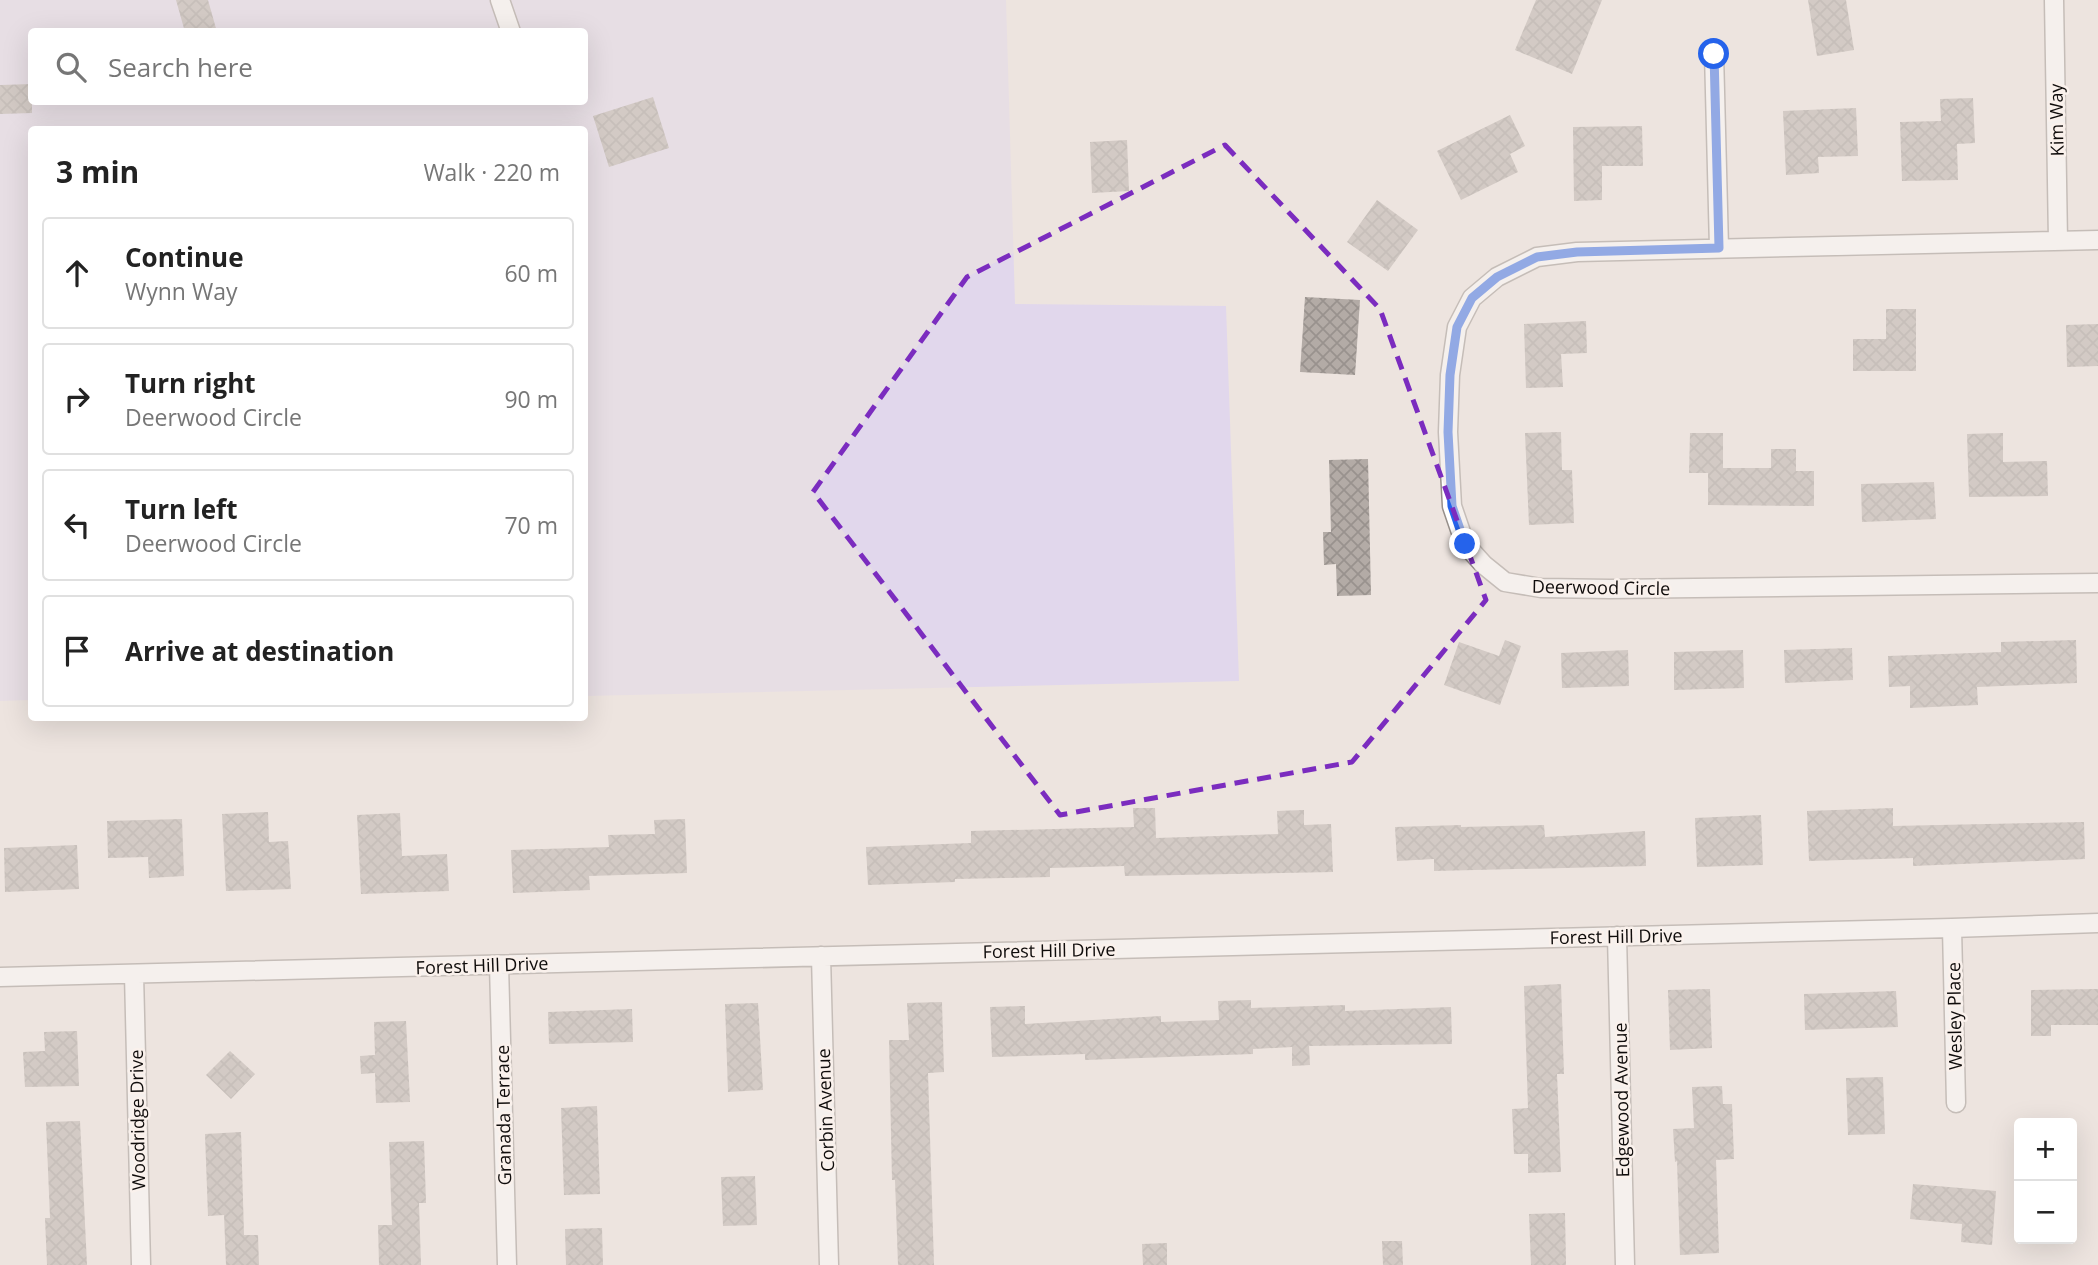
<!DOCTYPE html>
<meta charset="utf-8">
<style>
:root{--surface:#fff;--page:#f2f2f2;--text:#222;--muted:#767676;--line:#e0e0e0}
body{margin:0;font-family:"Open Sans",sans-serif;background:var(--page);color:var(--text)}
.controls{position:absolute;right:21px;bottom:21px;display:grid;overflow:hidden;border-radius:7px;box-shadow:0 7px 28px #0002}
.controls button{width:63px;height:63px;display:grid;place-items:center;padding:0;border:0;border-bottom:2px solid var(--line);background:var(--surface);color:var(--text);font:35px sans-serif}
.stop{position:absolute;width:21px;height:21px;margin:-16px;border:5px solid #2563eb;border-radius:50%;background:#fff}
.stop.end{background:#2563eb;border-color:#fff;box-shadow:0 2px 7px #0008}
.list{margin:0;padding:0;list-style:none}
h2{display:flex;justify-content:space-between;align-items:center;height:91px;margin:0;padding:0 28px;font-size:30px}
h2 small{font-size:23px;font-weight:400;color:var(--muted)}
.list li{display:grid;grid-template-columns:46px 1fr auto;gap:21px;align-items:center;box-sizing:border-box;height:112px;margin:0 14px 14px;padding:0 14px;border:2px solid var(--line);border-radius:7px}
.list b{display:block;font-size:26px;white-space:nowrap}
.list p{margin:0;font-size:23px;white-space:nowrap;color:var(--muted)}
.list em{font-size:23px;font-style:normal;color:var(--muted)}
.icon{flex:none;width:38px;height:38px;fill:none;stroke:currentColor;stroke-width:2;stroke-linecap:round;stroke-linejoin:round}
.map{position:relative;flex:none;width:2098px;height:1265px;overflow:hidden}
.search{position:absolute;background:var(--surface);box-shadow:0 7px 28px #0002;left:28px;top:28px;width:560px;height:77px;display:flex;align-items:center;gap:18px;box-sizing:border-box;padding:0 24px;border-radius:7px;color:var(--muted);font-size:26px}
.panel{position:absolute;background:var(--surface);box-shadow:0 7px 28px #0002;left:28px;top:126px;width:560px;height:595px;border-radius:7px}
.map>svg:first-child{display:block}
.commercial{fill:#e1d7ec;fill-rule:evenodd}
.building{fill:url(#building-cross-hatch)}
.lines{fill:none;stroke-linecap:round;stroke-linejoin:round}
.minor-casing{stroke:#968f8a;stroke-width:21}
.minor{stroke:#fff;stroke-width:18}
.route{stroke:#2563eb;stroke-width:9}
.marked{fill:none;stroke:#7b2cbf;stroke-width:5;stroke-dasharray:14 9;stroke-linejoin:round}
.labels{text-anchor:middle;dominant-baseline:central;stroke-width:5;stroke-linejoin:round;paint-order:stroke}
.street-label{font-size:18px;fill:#0f0c0b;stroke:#faf1ec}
</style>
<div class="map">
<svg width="2098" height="1265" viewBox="0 0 2098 1265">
<defs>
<pattern id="building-cross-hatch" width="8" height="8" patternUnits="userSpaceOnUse" patternTransform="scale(1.75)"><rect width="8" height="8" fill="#b3aba6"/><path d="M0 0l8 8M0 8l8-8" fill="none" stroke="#99928e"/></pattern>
</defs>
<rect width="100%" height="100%" fill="#ede4df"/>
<path class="commercial" d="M 0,0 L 1006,0 L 1015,304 L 1226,306 L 1239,681 L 585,696 L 584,130 L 32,130 L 31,700 L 0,701 ZM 32,32 L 584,32 L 584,102 L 32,102 Z"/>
<path class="building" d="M 176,0 L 208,0 L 217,32 L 185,32 Z
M 1536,0 L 1602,0 L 1572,74 L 1515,50 Z
M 1808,0 L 1846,0 L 1854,50 L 1817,56 Z
M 32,84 L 32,113 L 0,114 L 0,85 Z
M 653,97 L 669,148 L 609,167 L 593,116 Z
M 1973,98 L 1975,143 L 1957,144 L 1958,180 L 1902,181 L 1900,122 L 1941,121 L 1940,99 Z
M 1856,108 L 1858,156 L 1818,157 L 1819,173 L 1786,175 L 1783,111 Z
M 1510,115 L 1525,146 L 1510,154 L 1518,172 L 1461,200 L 1437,151 Z
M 1642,126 L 1643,166 L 1602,166 L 1602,200 L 1574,201 L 1573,127 Z
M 1127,140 L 1129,191 L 1092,193 L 1090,142 Z
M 1377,200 L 1418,230 L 1388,271 L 1347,242 Z
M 1305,297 L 1360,300 L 1355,375 L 1300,372 Z
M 1886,309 L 1916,309 L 1916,371 L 1853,371 L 1853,339 L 1886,339 Z
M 1586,321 L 1587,353 L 1561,354 L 1563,387 L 1526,388 L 1524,324 Z
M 2098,324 L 2098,366 L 2067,367 L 2066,325 Z
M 1561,432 L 1562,470 L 1572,470 L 1574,523 L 1529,525 L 1525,433 Z
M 1690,433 L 1723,433 L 1723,468 L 1771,468 L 1771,449 L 1796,449 L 1796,471 L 1814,471 L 1814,506 L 1708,505 L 1708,473 L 1689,473 Z
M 2003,433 L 2003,462 L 2047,461 L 2048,496 L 1969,497 L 1967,434 Z
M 1368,459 L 1371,595 L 1337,596 L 1336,564 L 1324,565 L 1323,532 L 1331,532 L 1329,460 Z
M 1934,482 L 1936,519 L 1862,522 L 1861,484 Z
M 1505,640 L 1521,646 L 1500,705 L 1444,685 L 1459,642 L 1499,656 Z
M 2076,640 L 2077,683 L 1977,687 L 1978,705 L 1910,708 L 1910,686 L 1889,687 L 1888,656 L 2001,652 L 2001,642 Z
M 1852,648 L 1853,680 L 1785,683 L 1784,650 Z
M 1628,650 L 1629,686 L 1562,688 L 1561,653 Z
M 1743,650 L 1744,688 L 1674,690 L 1674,652 Z
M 1133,808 L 1155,808 L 1156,838 L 1278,834 L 1277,811 L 1304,810 L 1304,825 L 1331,824 L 1333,872 L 1125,876 L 1124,866 L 1050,868 L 1050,877 L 955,879 L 955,882 L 868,885 L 866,847 L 971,843 L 971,831 L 1134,827 Z
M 1893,808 L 1893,826 L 2084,822 L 2085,859 L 1913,866 L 1913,858 L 1809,861 L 1807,811 Z
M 268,812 L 269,842 L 288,841 L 291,889 L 226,891 L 222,814 Z
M 400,813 L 402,856 L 447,854 L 449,891 L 361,894 L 357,815 Z
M 1761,815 L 1763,865 L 1697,867 L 1695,818 Z
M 182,819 L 184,876 L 149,878 L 148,857 L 108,858 L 107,821 Z
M 685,819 L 687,873 L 589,876 L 590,890 L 513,893 L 511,850 L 609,847 L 608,835 L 655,834 L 654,820 Z
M 1461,825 L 1461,827 L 1544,825 L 1545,837 L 1645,831 L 1646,866 L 1434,871 L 1434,859 L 1397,861 L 1395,827 Z
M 77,845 L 79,889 L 5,892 L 4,848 Z
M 1561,984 L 1564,1074 L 1557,1074 L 1561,1172 L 1528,1173 L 1528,1154 L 1514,1154 L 1512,1109 L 1528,1108 L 1524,986 Z
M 1710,989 L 1712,1048 L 1670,1050 L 1668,990 Z
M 2098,989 L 2098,1025 L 2051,1025 L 2051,1036 L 2031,1036 L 2031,990 Z
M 1896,991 L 1898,1027 L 1805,1030 L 1804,994 Z
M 1251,1000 L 1251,1008 L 1345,1005 L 1345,1011 L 1451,1007 L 1452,1044 L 1309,1046 L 1310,1065 L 1292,1066 L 1292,1047 L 1253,1049 L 1253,1054 L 1085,1060 L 1085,1054 L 992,1057 L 990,1007 L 1025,1006 L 1025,1024 L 1161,1016 L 1161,1022 L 1219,1020 L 1218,1001 Z
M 942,1002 L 944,1072 L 928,1073 L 934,1265 L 898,1265 L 895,1180 L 892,1180 L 889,1040 L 909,1040 L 907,1003 Z
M 758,1003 L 763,1090 L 728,1092 L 725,1004 Z
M 632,1009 L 633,1042 L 549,1044 L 548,1012 Z
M 406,1021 L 410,1102 L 376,1103 L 375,1073 L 361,1074 L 360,1056 L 375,1055 L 374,1022 Z
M 77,1031 L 79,1086 L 25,1087 L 23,1052 L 45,1051 L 44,1032 Z
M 230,1051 L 255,1074 L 231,1099 L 206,1075 Z
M 1883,1077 L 1885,1134 L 1848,1135 L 1846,1078 Z
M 1722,1086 L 1723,1104 L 1732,1104 L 1734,1159 L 1716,1160 L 1719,1253 L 1680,1255 L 1677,1161 L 1675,1162 L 1673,1129 L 1694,1128 L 1692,1087 Z
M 597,1106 L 600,1194 L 564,1195 L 561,1108 Z
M 80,1121 L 87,1265 L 47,1265 L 45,1218 L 50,1218 L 46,1122 Z
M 241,1132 L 244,1235 L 258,1235 L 259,1265 L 226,1265 L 224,1215 L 208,1216 L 205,1134 Z
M 424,1141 L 426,1203 L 419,1203 L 421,1265 L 379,1265 L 378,1225 L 392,1225 L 389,1142 Z
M 755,1176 L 757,1225 L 723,1226 L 721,1177 Z
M 1913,1184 L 1996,1191 L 1992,1245 L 1961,1242 L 1962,1224 L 1910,1219 Z
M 1565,1213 L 1566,1265 L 1531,1265 L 1529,1214 Z
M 602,1228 L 603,1265 L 566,1265 L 565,1229 Z
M 1382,1241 L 1402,1241 L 1403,1265 L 1383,1265 Z
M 1167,1243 L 1167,1265 L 1143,1265 L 1142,1244 Z"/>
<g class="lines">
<defs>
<path id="minor" d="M 500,0 L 511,32
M 2054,0 L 2058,241
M 1714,53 L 1719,248
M 2098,240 L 1577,252 L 1537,257 L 1497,277 L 1472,298 L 1457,327 L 1450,375 L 1448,432 L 1452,506 L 1465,544 L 1484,565 L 1505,582 L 1541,588 L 1610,589 L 2098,583
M 1952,928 L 1956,1103
M 1617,936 L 1625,1265
M 821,956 L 829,1265
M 499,965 L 507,1265
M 134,974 L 141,1265
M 0,977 L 1952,928 L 2098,923"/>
</defs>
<use href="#minor" class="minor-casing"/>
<use href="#minor" class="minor"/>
</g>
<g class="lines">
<path class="route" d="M 1465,544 L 1452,506 L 1448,432 L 1450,375 L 1457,327 L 1472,298 L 1497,277 L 1537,257 L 1577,252 L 1719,248 L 1714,54"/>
</g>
<path d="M0 0H2098V1265H0ZM 1225,145 L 1380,309 L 1486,600 L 1352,762 L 1060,815 L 813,492 L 967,277 Z" fill="#ede4df" fill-opacity=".55" fill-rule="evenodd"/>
<path class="marked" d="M 1225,145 L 1380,309 L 1486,600 L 1352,762 L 1060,815 L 813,492 L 967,277 Z"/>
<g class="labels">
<g class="street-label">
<text transform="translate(2056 120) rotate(-91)">Kim Way</text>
<text transform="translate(1601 587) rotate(1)">Deerwood Circle</text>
<text transform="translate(1616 936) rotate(-1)">Forest Hill Drive</text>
<text transform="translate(1049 950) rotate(-1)">Forest Hill Drive</text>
<text transform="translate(482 965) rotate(-2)">Forest Hill Drive</text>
<text transform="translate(1954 1016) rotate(-91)">Wesley Place</text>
<text transform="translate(1621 1100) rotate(-91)">Edgewood Avenue</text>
<text transform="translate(825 1110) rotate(-92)">Corbin Avenue</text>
<text transform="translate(503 1115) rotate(-91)">Granada Terrace</text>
<text transform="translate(137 1120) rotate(-91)">Woodridge Drive</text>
</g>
</g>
</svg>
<div class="controls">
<button>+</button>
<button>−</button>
</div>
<div class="stop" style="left:1714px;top:54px"></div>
<div class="stop end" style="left:1465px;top:544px"></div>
<div class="search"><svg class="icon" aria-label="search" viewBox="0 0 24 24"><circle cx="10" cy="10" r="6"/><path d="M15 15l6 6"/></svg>Search here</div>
<section class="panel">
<h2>3 min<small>Walk · 220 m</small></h2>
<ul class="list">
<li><svg class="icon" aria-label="ahead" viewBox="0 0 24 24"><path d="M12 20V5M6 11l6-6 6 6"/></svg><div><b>Continue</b><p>Wynn Way</p></div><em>60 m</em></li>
<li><svg class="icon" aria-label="right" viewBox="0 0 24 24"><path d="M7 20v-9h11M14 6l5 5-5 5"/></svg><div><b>Turn right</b><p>Deerwood Circle</p></div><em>90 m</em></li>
<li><svg class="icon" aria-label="left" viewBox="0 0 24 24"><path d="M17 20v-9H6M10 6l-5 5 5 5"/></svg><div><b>Turn left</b><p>Deerwood Circle</p></div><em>70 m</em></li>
<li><svg class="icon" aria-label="arrive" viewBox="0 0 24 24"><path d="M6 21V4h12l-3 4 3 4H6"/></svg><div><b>Arrive at destination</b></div></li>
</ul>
</section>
</div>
